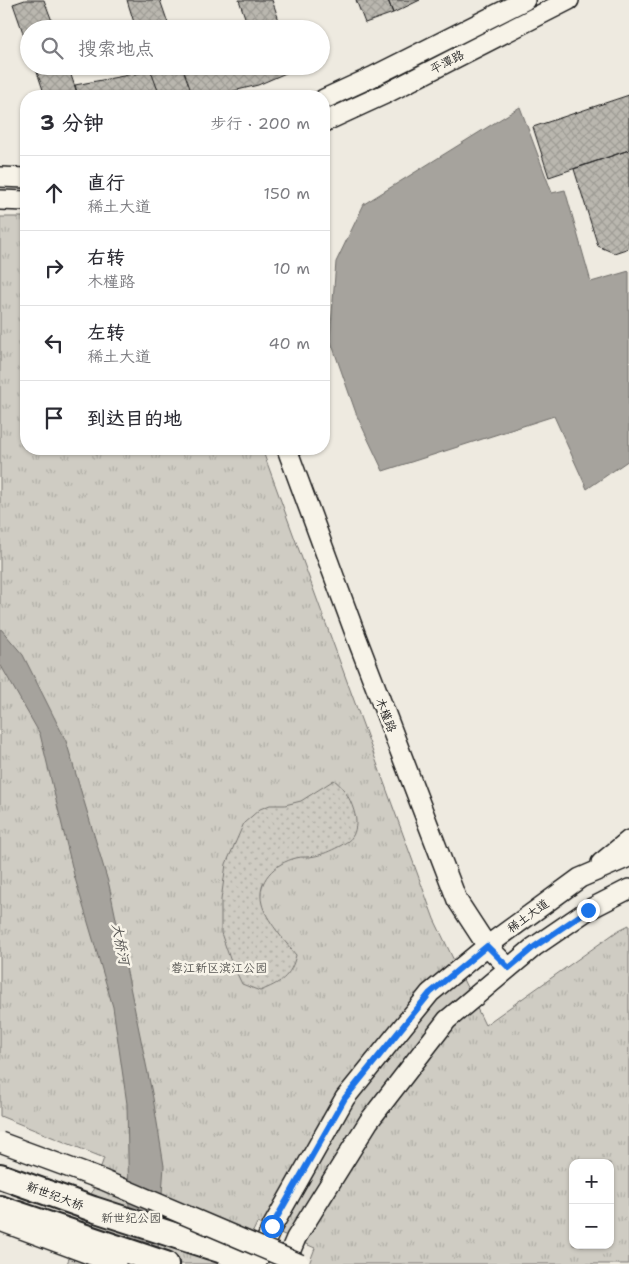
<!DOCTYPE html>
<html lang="zh">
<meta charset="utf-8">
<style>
:root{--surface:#fff;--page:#f2f2f3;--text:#2b2b33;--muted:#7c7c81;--line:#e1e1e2}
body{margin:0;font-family:"Shantell Sans","LXGW WenKai TC",sans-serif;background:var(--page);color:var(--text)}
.controls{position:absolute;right:15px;bottom:15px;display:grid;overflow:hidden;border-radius:10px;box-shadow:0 1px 4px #0004}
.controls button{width:45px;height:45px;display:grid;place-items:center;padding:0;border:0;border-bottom:1px solid var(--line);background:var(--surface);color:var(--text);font:25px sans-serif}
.stop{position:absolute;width:15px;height:15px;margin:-11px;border:4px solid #1a73e8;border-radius:50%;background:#fff}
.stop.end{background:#1a73e8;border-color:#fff;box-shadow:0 1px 5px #0008}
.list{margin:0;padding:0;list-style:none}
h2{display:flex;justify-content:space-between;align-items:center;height:65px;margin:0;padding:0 20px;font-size:21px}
h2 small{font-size:16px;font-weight:400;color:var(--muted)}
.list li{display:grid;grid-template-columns:32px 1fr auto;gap:15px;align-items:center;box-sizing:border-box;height:75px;padding:0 20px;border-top:1px solid var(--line)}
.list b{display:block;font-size:19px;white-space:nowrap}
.list p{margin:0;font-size:16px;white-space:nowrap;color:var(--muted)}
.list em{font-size:16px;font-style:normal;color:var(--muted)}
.icon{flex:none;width:28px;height:28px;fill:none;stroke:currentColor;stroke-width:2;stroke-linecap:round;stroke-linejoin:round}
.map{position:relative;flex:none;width:629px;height:1264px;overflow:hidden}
.search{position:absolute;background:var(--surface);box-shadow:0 1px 4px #0004;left:20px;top:20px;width:310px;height:55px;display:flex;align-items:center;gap:12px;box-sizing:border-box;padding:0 18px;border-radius:28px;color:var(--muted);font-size:19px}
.panel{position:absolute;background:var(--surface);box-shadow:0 1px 4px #0004;left:20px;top:90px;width:310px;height:365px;border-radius:20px}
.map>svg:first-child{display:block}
.park{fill:url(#park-tufts);stroke:#767470;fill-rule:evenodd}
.garden{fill:url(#garden-dots);stroke:#767470}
.water{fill:#a6a39d;stroke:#6f6d69}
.building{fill:url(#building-cross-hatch);stroke:#1c1c1c}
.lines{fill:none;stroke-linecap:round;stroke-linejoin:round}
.secondary-casing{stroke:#1c1c1c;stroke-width:22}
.highway-casing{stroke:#1c1c1c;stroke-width:28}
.secondary{stroke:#f7f3e8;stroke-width:19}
.highway{stroke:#f7f3e8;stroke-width:24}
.secondary-bridge-casing{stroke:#1c1c1c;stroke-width:22;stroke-linecap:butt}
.secondary-bridge{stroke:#f7f3e8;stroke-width:19}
.route{stroke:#1a73e8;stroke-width:6}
.labels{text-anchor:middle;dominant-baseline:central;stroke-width:5;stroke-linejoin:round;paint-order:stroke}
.street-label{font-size:12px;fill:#1c1c1c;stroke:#f7f3e8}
.park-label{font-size:12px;fill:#52514e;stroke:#f7f3e8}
.water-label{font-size:14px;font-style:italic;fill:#535250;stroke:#f7f3e8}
</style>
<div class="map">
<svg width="629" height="1264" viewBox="0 0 629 1264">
<defs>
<pattern id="park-tufts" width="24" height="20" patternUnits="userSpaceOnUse" patternTransform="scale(1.25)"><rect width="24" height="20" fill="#cfccc3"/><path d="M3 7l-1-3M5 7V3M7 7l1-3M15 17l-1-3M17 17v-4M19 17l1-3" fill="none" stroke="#b1afa7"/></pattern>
<pattern id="garden-dots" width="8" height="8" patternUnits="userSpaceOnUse" patternTransform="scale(1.25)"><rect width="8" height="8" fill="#cfccc3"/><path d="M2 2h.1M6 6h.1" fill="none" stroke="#b1afa7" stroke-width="1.8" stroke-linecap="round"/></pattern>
<pattern id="building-cross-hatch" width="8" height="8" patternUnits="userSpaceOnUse" patternTransform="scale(1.25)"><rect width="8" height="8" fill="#bab7af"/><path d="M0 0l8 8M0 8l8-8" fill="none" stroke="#9f9d96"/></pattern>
</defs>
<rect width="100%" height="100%" fill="#eeeae0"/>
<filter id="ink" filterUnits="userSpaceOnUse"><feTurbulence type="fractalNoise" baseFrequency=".02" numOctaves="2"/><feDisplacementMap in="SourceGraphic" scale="10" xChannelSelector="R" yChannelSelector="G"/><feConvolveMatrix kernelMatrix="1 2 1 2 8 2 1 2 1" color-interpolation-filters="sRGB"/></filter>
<g filter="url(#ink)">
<path class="park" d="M 0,217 L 26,217 L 26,449 L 262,449 L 434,919 L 485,1025 L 619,930 L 629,925 L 629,1264 L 309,1264 L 315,1248 L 257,1223 L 238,1264 L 67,1264 L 104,1158 L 0,1116 ZM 573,1163 L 610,1163 L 610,1245 L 573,1245 Z"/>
<path class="garden" d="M 334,780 C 345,788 352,802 355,815 C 357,821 356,832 352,837 C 349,843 323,855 315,856 C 309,858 302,856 296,858 C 275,863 256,881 262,904 C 265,918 286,943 296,955 C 291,977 280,983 260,991 L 242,984 L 230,959 L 221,933 L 221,900 L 226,864 L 244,823 L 260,809 L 270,805 L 285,805 L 301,801 Z"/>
<path class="water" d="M 520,107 L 552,193 L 565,190 L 591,282 L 629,271 L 629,460 L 587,489 L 554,416 L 383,471 L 357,416 L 330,339 L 336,262 L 364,204 Z
M 0,628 L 23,655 L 66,741 L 109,885 L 153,1098 L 164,1166 L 157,1264 L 130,1264 L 127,1104 L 113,1007 L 74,875 L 40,734 L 0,664 Z"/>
<path class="building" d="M 25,0 L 44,0 L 55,29 L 29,29 L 29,50 L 13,4 Z
M 127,0 L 160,0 L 170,29 L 136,29 Z
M 239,0 L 272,0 L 282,29 L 249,29 Z
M 356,0 L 388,0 L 393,13 L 365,23 Z
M 388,0 L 420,0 L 393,13 Z
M 35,66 L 68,66 L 78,96 L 45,96 Z
M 149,66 L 182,66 L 192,94 L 187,96 L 160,96 Z
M 177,66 L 262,66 L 265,73 L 283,66 L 294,66 L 295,69 L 258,85 L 213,96 L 78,96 L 75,85 Z
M 262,66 L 283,66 L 265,73 Z
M 629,95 L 629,150 L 549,177 L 533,127 Z
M 629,150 L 629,248 L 614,253 L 598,246 L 574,169 Z"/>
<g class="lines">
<defs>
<path id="secondary" d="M 324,99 L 372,77 L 525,0
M 324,122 L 385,94 L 569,0
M 0,177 L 26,178
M 0,200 L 26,201
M 287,449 L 356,636 L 457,900 L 487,946 L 509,968
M 601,863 L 629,840
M 0,1221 L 116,1264
M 257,1262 L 272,1227 L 345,1098 L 430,993 L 487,946 L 580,878 L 629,857
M 285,1264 L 296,1238 L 369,1121 L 447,1020 L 534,947 L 588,910 L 629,889"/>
<path id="highway" d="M 0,1176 L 93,1209 L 220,1250 L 252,1264
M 0,1208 L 166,1264"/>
</defs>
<use href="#secondary" class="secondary-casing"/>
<use href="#highway" class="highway-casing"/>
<use href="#secondary" class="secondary"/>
<use href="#highway" class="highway"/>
<defs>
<path id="secondary-bridge" d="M 0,1142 L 103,1180 L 300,1264"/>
</defs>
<use href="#secondary-bridge" class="secondary-bridge-casing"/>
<use href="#secondary-bridge" class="secondary-bridge"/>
</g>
</g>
<g class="lines" filter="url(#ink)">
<path class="route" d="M 272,1226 L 345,1098 L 430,993 L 487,946 L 509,968 L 534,947 L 588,910"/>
</g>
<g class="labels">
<g class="street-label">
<text transform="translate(447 62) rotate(-27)">平潭路</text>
<text transform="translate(386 715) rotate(69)">木槿路</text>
<text transform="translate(528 916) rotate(-36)">稀土大道</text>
<text transform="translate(55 1196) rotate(20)">新世纪大桥</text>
</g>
<g class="park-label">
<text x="219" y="968">蓉江新区滨江公园</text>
<text x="131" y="1218">新世纪公园</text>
</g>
<g class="water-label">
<text transform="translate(121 944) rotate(79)">大桥河</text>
</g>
</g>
</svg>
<div class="controls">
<button>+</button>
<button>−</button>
</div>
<div class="stop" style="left:272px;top:1226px"></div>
<div class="stop end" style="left:588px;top:910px"></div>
<div class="search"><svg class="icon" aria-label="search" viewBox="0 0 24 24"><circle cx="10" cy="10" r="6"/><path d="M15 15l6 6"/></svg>搜索地点</div>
<section class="panel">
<h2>3 分钟<small>步行 · 200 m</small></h2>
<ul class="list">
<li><svg class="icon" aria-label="ahead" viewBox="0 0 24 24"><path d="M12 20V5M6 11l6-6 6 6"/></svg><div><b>直行</b><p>稀土大道</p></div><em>150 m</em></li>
<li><svg class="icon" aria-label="right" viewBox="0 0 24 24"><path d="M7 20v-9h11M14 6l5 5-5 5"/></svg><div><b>右转</b><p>木槿路</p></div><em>10 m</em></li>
<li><svg class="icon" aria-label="left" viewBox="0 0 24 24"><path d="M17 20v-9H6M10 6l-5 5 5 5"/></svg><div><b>左转</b><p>稀土大道</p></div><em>40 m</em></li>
<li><svg class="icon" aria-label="arrive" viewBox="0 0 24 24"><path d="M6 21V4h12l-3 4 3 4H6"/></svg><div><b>到达目的地</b></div></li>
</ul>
</section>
</div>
